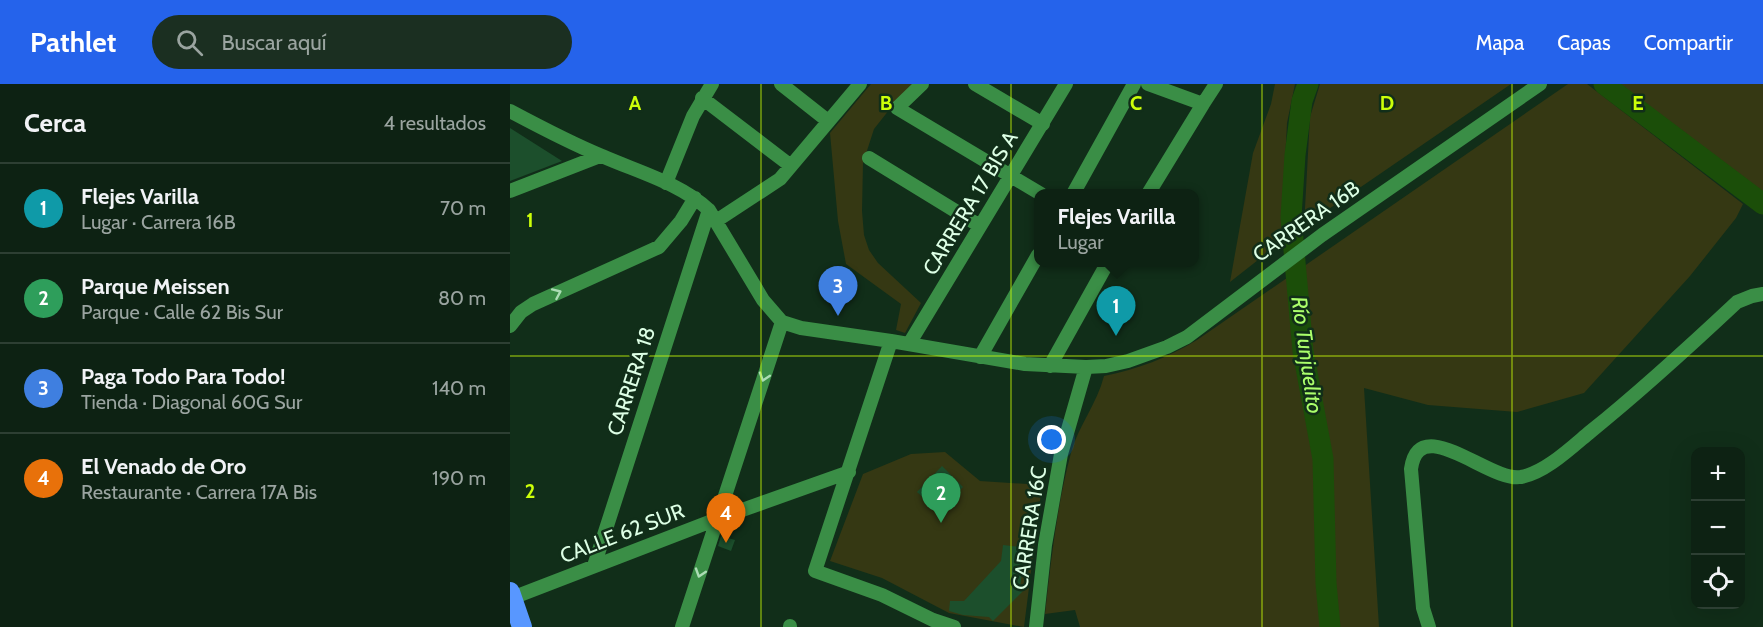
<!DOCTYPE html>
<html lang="es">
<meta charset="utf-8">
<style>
:root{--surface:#0d2213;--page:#1b2f21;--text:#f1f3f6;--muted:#9aa4a0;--line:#2d3f33;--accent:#2563eb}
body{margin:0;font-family:Cabin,sans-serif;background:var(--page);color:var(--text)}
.controls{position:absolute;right:18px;bottom:18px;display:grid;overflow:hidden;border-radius:12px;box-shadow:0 6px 24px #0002}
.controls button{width:54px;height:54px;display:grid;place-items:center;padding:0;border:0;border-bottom:2px solid var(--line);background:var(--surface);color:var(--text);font:30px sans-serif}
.you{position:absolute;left:542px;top:356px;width:21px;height:21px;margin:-15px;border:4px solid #fff;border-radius:50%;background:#1a73e8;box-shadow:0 0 0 9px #1a73e833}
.badge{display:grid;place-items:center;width:39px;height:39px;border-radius:50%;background:var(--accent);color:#fff;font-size:20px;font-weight:700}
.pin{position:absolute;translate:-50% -50px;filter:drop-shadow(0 2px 3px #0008)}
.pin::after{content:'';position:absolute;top:32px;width:21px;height:18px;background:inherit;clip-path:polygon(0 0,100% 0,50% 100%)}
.popup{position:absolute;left:524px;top:105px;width:165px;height:78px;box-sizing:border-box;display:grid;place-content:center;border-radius:12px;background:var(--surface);filter:drop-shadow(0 2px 4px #0005);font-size:20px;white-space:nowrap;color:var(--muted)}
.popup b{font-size:22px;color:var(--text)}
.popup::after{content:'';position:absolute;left:50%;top:100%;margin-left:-12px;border:12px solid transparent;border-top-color:var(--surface)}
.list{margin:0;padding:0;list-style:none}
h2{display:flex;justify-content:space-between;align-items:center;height:78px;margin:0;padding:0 24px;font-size:26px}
h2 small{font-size:20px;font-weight:400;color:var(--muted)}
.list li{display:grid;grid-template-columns:39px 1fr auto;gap:18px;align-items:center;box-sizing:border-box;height:90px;padding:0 24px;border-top:2px solid var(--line)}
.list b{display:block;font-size:22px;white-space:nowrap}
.list p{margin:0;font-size:20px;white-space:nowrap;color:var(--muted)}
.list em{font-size:20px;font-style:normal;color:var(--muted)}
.icon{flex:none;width:33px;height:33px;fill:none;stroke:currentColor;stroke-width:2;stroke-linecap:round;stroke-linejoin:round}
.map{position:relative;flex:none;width:1253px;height:543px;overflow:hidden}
header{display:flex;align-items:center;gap:36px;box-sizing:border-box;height:84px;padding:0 30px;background:var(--accent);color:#fff}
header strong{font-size:28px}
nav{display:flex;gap:33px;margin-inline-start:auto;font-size:21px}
.search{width:420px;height:54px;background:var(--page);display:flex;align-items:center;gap:15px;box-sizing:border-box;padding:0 21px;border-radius:33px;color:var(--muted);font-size:22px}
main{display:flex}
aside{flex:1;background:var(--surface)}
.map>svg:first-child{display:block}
.green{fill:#353813}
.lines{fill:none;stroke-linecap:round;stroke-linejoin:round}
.river{stroke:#1b4e09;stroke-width:21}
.building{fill:#1c4f2c}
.minor{stroke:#3a8e46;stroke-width:14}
.highway{stroke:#5897ff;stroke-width:20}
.oneway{stroke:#acddb5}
.grid{fill:none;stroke:#ccff09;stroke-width:1.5;stroke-opacity:0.55}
.labels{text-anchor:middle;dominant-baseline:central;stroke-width:5;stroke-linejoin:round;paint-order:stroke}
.street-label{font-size:21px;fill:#ddffe5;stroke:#112e19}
.water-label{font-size:22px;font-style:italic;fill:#abff6b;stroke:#112e19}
.grid-label{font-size:20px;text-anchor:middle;font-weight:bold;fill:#ccff09;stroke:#112e19;stroke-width:5;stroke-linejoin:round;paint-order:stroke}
</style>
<header>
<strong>Pathlet</strong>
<div class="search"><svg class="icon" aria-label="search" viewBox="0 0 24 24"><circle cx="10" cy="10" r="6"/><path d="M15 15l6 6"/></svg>Buscar aquí</div>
<nav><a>Mapa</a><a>Capas</a><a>Compartir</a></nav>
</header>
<main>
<aside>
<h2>Cerca<small>4 resultados</small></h2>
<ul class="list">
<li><span class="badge" style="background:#0f9aa8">1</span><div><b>Flejes Varilla</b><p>Lugar · Carrera 16B</p></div><em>70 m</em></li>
<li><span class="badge" style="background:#2e9e5b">2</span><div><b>Parque Meissen</b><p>Parque · Calle 62 Bis Sur</p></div><em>80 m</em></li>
<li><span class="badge" style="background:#3f7fe0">3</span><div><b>Paga Todo Para Todo!</b><p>Tienda · Diagonal 60G Sur</p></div><em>140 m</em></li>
<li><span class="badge" style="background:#e8710a">4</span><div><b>El Venado de Oro</b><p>Restaurante · Carrera 17A Bis</p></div><em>190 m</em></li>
</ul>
</aside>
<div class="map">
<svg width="1253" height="543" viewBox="0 0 1253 543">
<rect width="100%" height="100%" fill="#112e19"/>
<path class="green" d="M 361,0 L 405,0 L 383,21 L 364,45 L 353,79 L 352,127 L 354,151 L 359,166 L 368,179 L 411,219 L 395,249 L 386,246 L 391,220 L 336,180 L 328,137 L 320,49 Z
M 765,0 L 785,0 L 777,39 L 771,158 L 720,198 L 743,69 L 761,20 Z
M 810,0 L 1001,0 L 794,142 L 800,33 Z
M 1058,0 L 1077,0 L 1233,120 L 1226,134 L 1180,192 L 1074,309 L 1007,328 L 918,321 L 854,304 L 869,543 L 570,543 L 565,526 L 535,530 C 541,476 547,421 561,369 C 568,342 587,320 594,292 C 628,285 657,274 687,256 Z
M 1110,0 L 1253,0 L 1253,108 L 1142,29 Z
M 435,368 L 470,397 L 532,401 L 514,543 L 439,529 L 372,494 L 320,477 L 353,390 L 401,370 Z"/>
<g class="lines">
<path class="river" d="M 798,0 L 792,17 L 785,71 L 781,133 L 793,267 L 813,375 L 816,499 L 820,543
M 1094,0 L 1253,120"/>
</g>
<path class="building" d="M 0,44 L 52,77 L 0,97 Z
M 432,382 L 453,403 L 429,428 L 407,408 Z
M 211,452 L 225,456 L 221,467 L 208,462 Z
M 493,461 L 520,464 L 517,488 L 512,488 L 510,504 L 513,507 L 483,537 L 479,533 L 453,531 L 439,527 L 440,517 L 454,517 L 491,477 Z"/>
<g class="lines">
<path class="minor" d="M 271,0 L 318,37
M 412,0 L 387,24 L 531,110
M 465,0 L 533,40
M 638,0 L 693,20 L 706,0
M 192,14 L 281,82
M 0,27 C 30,43 60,59 92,72 C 128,88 170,99 199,126 L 253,216 L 272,238 L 291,244 L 381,257 L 515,280 L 576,283 L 596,282 L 618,277 L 657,263 L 677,253 L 812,151 L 1030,0
M 359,74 L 470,142
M 156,99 L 183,32 L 202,0
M 0,107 L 90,72
M 563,110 L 624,0
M 638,110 L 693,20
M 206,137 L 270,95 L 350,0
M 0,242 L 11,228 L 23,220 L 149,163 L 171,137 L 185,114
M 381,257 L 305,487 L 372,511 L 423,536 L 444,543
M 399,260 L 556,0
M 470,273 L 528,171
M 540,282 L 598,178
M 84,482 L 199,126
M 2,514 L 207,435 L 339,388
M 172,543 L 272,238
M 280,543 L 280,542
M 526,543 L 535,461 L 551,370 L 576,283
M 919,543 L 913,524 L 901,385 C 909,327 980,399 1011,393 C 1035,389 1062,363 1080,348 C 1131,307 1179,263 1227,218 L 1242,212 L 1253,210"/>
<path class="highway" d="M 0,508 L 12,543"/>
</g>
<defs><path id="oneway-chevron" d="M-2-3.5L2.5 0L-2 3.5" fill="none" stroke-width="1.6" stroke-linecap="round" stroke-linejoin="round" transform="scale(1.5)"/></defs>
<g class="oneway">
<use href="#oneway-chevron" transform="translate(47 209) rotate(-24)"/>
<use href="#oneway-chevron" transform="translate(254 293) rotate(108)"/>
<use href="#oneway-chevron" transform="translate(190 489) rotate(108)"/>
</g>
<path class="grid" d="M 251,0 L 251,543M 501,0 L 501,543M 752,0 L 752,543M 1002,0 L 1002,543M 0,272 L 1253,272"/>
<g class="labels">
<g class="street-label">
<text transform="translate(460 119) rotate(-59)">CARRERA 17 BIS A</text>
<text transform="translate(796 137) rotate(-35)">CARRERA 16B</text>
<text transform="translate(121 297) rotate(-72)">CARRERA 18</text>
<text transform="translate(519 444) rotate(-81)">CARRERA 16C</text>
<text transform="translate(112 449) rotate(-21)">CALLE 62 SUR</text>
</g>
<g class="water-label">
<text transform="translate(797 271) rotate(82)">Río Tunjuelito</text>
</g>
</g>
<g class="grid-label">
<text x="125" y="26">A</text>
<text x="376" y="26">B</text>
<text x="626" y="26">C</text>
<text x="877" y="26">D</text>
<text x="1128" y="26">E</text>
<text x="20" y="143">1</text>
<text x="20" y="414">2</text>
</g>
</svg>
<div class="controls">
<button>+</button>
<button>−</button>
<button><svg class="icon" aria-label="locate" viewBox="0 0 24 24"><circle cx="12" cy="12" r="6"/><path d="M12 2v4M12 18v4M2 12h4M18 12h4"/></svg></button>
</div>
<div class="you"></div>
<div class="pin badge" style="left:606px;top:252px;background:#0f9aa8">1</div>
<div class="popup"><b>Flejes Varilla</b>Lugar</div>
<div class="pin badge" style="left:431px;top:439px;background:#2e9e5b">2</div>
<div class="pin badge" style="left:328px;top:232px;background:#3f7fe0">3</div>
<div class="pin badge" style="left:216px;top:459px;background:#e8710a">4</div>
</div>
</main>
